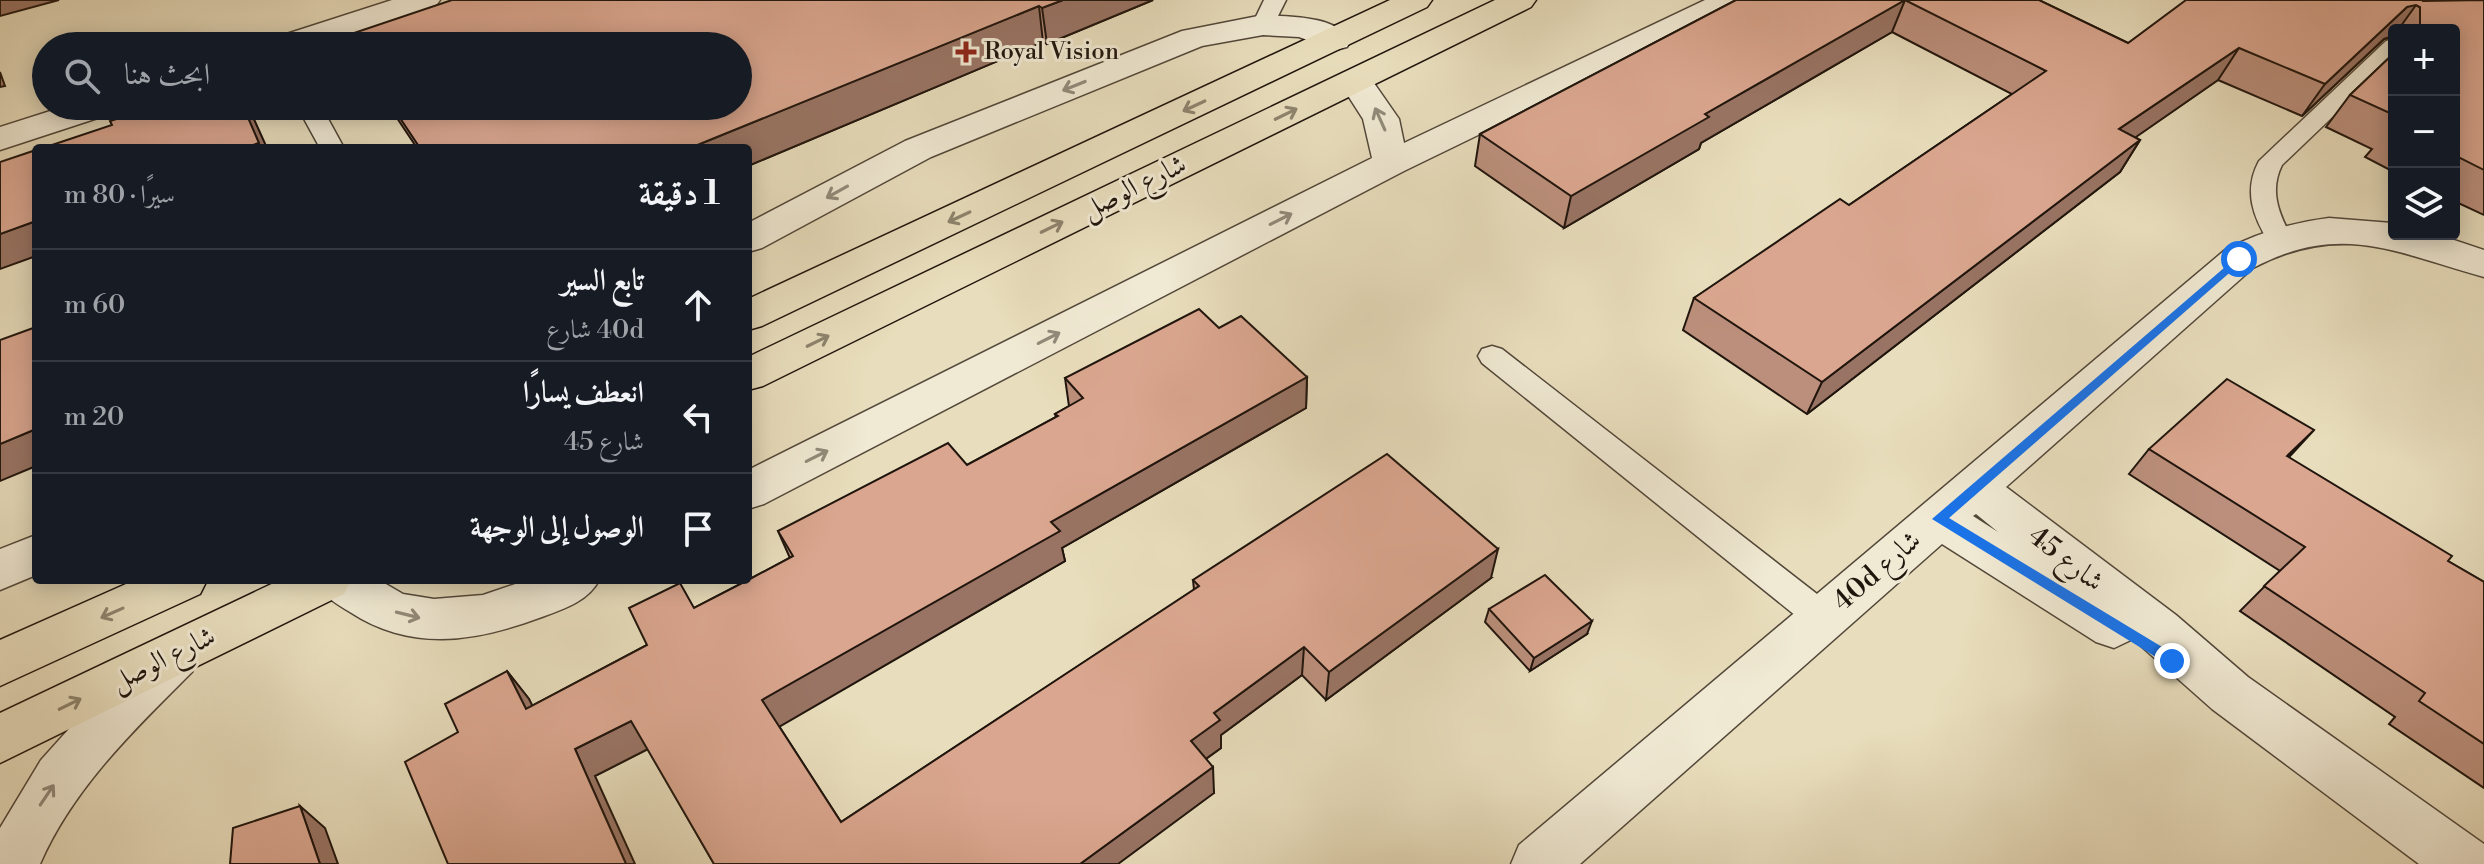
<!DOCTYPE html>
<html lang="ar">
<meta charset="utf-8">
<style>
:root{--surface:#171b24;--page:#242831;--text:#f1f3f6;--muted:#9ea1a6;--line:#363941}
body{margin:0;font-family:"Libre Bodoni",Amiri,serif;background:var(--page);color:var(--text);direction:rtl}
.controls{position:absolute;right:24px;top:24px;display:grid;overflow:hidden;border-radius:8px;box-shadow:0 4px 20px #0003}
.controls button{width:72px;height:72px;display:grid;place-items:center;padding:0;border:0;border-bottom:2px solid var(--line);background:var(--surface);color:var(--text);font:40px sans-serif}
.stop{position:absolute;width:24px;height:24px;margin:-18px;border:6px solid #1a73e8;border-radius:50%;background:#fff}
.stop.end{background:#1a73e8;border-color:#fff;box-shadow:0 2px 8px #0008}
.list{margin:0;padding:0;list-style:none}
h2{display:flex;justify-content:space-between;align-items:center;height:104px;margin:0;padding:0 32px;font-size:34px}
h2 small{font-size:26px;font-weight:400;color:var(--muted)}
.list li{display:grid;grid-template-columns:52px 1fr auto;gap:24px;align-items:center;box-sizing:border-box;height:112px;padding:0 32px;border-top:2px solid var(--line)}
.list b{display:block;font-size:30px;white-space:nowrap}
.list p{margin:0;font-size:26px;white-space:nowrap;color:var(--muted)}
.list em{font-size:26px;font-style:normal;color:var(--muted)}
.icon{flex:none;width:44px;height:44px;fill:none;stroke:currentColor;stroke-width:2;stroke-linecap:round;stroke-linejoin:round}
.map{position:relative;flex:none;width:2484px;height:864px;overflow:hidden;direction:ltr}
.search{position:absolute;background:var(--surface);box-shadow:0 4px 20px #0003;left:32px;top:32px;width:720px;height:88px;display:flex;align-items:center;gap:20px;box-sizing:border-box;padding:0 28px;border-radius:44px;color:var(--muted);font-size:30px}
.panel{position:absolute;background:var(--surface);box-shadow:0 4px 20px #0003;left:32px;top:144px;width:720px;height:440px;border-radius:8px;direction:rtl}
.map>svg:first-child{display:block}
.lines{fill:none;stroke-linecap:round;stroke-linejoin:round}
.service-casing{stroke:#524739;stroke-width:3}
.minor-casing{stroke:#524739;stroke-width:3}
.primary-casing{stroke:#20150d;stroke-width:3}
.service{fill:#f0e9d3;fill-rule:evenodd}
.minor{fill:#f0e9d3;fill-rule:evenodd}
.primary{fill:#e8ddbc;fill-rule:evenodd}
.wall{fill:#bb8f7b;stroke:#20150d;stroke-width:2}
.shaded-wall{fill:#997464;stroke:#20150d;stroke-width:2}
.building{fill:#daa68f;stroke:#20150d;stroke-width:2}
.oneway{stroke:#928a7a}
.oneway2{stroke:#8e836d}
.route{fill:#1a73e8}
.poi-dot{fill:#8f2418;stroke:#f0e9d3;stroke-width:3}
.labels{text-anchor:middle;dominant-baseline:central;stroke-width:6;stroke-linejoin:round;paint-order:stroke}
.far-poi-label{font-size:24px;fill:#20150d;stroke:#f0e9d3;text-anchor:start}
.street-label{font-size:28px;fill:#20150d;stroke:#f0e9d3}
</style>
<div class="map">
<svg width="2484" height="864" viewBox="0 0 2484 864">
<rect width="100%" height="100%" fill="#e8ddbc"/>
<filter id="stains"><feTurbulence type="fractalNoise" baseFrequency=".0025" numOctaves="4"/><feColorMatrix values="0 0 0 0 .2 0 0 0 0 .09 0 0 0 0 .02 0 0 0 .5 -.17"/></filter>
<radialGradient id="worn" r=".72"><stop offset=".6" stop-color="#630" stop-opacity="0"/><stop offset="1" stop-color="#630" stop-opacity=".3"/></radialGradient>
<g class="lines">
<defs>
<path id="service" d="M 1264,0 L 1286,0 L 1271,30 L 1263,32 L 1252,25 Z
M 2394,39 L 2394,58 L 2282,165 C 2269,191 2279,214 2292,238 L 2288,244 L 2279,247 L 2270,244 C 2253,217 2243,191 2259,161 L 2386,41 Z
M 297,106 L 321,106 L 344,148 L 320,148 Z
M 1492,346 L 1502,349 L 1835,608 L 1840,618 L 1835,628 L 1823,632 L 1811,628 L 1482,363 L 1478,356 L 1482,349 Z"/>
<path id="minor" d="M 392,0 L 440,0 L 435,7 L 316,46 L 266,46 L 271,39 Z
M 1705,0 L 1746,0 L 1741,7 L 1404,171 L 764,504 L 748,509 L 748,470 L 1372,158 L 1363,119 L 1338,80 L 1343,73 L 1355,70 L 1367,73 L 1399,119 L 1404,143 Z
M 1263,15 C 1290,17 1334,15 1351,40 L 1347,47 L 1335,50 L 1299,37 L 1263,35 L 1202,46 L 931,157 L 762,248 L 748,252 L 748,223 L 905,141 L 1182,31 Z
M 66,106 L 118,106 L 113,113 L 0,150 L 0,127 Z
M 2329,218 L 2392,223 L 2394,234 L 2436,234 L 2484,250 L 2484,277 C 2396,253 2342,221 2253,268 L 2006,487 L 2176,615 L 2248,677 L 2484,844 L 2484,864 L 2419,864 L 2212,709 L 2133,639 L 2114,648 L 2096,642 L 1942,544 L 1580,864 L 1511,864 L 1519,845 L 2225,250 C 2259,232 2291,223 2329,218 ZM 1976,514 L 1998,532 L 1973,516 Z
M 36,535 L 36,575 L 0,590 L 0,549 Z
M 315,580 L 379,580 L 403,594 L 434,599 L 483,595 L 527,580 L 599,580 C 588,602 561,610 539,618 C 474,642 411,652 350,612 C 335,603 323,596 315,580 Z
M 174,635 L 192,642 L 199,657 L 192,672 C 134,730 73,788 40,864 L 0,864 L 0,828 L 41,760 L 85,711 L 132,664 L 156,642 Z"/>
<path id="primary" d="M 1390,0 L 1432,0 L 1427,7 L 762,326 L 748,330 L 748,299 Z
M 1495,0 L 1536,0 L 1531,7 L 763,386 L 748,390 L 748,357 Z
M 135,580 L 207,580 L 200,594 L 0,686 L 0,640 Z
M 280,580 L 351,580 L 344,594 L 0,763 L 0,713 Z"/>
</defs>
<use href="#service" class="service-casing"/>
<use href="#minor" class="minor-casing"/>
<use href="#primary" class="primary-casing"/>
<use href="#service" class="service"/>
<use href="#minor" class="minor"/>
<use href="#primary" class="primary"/>
</g>
<path class="wall" d="M 1153,0 L 1047,44 L 1043,42 L 748,166 L 748,148 L 417,148 L 389,106 L 738,106 L 738,46 L 351,46 L 345,36 Z
M 1736,0 L 2039,0 L 2128,43 L 2426,0 L 2424,1 L 2484,0 L 2484,215 L 2454,201 L 2454,30 L 2394,30 L 2394,37 L 2384,39 L 2302,116 L 2218,80 L 2135,137 L 2140,140 L 2120,172 L 1807,414 L 1683,330 L 1694,298 L 1849,205 L 2012,94 L 1892,32 L 1701,143 L 1699,149 L 1564,228 L 1475,166 L 1480,134 Z
M 2394,53 L 2394,172 L 2365,157 L 2372,149 L 2326,127 L 2350,95 Z
M 1219,328 L 1307,377 L 1306,408 L 1062,548 L 1065,561 L 779,726 L 841,822 L 1194,590 L 1193,580 L 1491,578 L 1326,700 L 1302,675 L 1221,735 L 1221,748 L 1206,759 L 1214,793 L 714,864 L 648,749 L 595,776 L 458,732 L 507,671 L 529,699 L 532,706 L 647,645 L 694,608 L 790,558 L 778,531 L 967,465 L 1056,417 L 1055,414 L 1069,406 L 1065,378 Z
M 2149,449 L 2289,458 L 2448,561 L 2484,582 L 2484,788 L 2389,724 L 2395,717 L 2240,611 L 2280,571 L 2129,474 Z
M 1489,609 L 1587,634 L 1530,671 L 1485,622 Z"/>
<path class="shaded-wall" d="M 0,0 L 59,0 L 0,16 Z
M 1063,0 L 1153,0 L 1047,44 L 1042,8 Z
M 1905,0 L 1892,32 L 1701,143 L 1699,149 L 1564,228 L 1571,196 L 1705,114 Z
M 2419,0 L 2426,0 L 2419,7 L 2416,5 L 2398,30 L 2394,30 L 2393,36 L 2384,39 L 2302,116 L 2325,84 L 2407,7 Z
M 1039,6 L 1043,42 L 748,166 L 748,148 L 690,148 Z
M 2239,48 L 2218,80 L 2100,162 L 2119,129 Z
M 0,72 L 5,86 L 0,87 Z
M 243,106 L 248,106 L 267,148 L 244,148 Z
M 2140,140 L 2120,172 L 1807,414 L 1822,382 Z
M 36,221 L 36,256 L 0,269 L 0,234 Z
M 1307,377 L 1306,408 L 1062,548 L 1065,561 L 777,728 L 762,700 L 1051,522 Z
M 36,429 L 36,466 L 0,481 L 0,444 Z
M 2314,430 L 2291,455 L 2264,482 L 2287,456 Z
M 1498,549 L 1491,578 L 1326,700 L 1329,672 Z
M 1592,621 L 1587,634 L 1530,671 L 1534,658 Z
M 1304,647 L 1302,675 L 1221,735 L 1221,748 L 1193,768 L 1191,741 L 1214,713 Z
M 507,671 L 529,699 L 548,736 L 526,709 Z
M 631,721 L 650,748 L 595,776 L 635,864 L 626,864 L 575,749 Z
M 1213,767 L 1214,793 L 1118,864 L 1080,864 Z
M 300,806 L 325,828 L 338,864 L 320,864 Z"/>
<path class="building" d="M 452,0 L 1063,0 L 1042,8 L 1039,6 L 690,148 L 420,148 L 392,106 L 738,106 L 738,46 L 352,46 L 345,36 Z
M 1736,0 L 2039,0 L 2128,43 L 2186,0 L 2422,0 L 2423,1 L 2484,0 L 2484,170 L 2454,155 L 2454,30 L 2418,30 L 2420,28 L 2420,7 L 2416,5 L 2407,7 L 2325,84 L 2239,48 L 2119,129 L 2140,140 L 1822,382 L 1694,298 L 1840,199 L 1849,205 L 2046,71 L 1905,0 L 1705,114 L 1709,117 L 1571,196 L 1480,134 Z
M 2394,53 L 2394,115 L 2350,95 Z
M 158,106 L 243,106 L 259,143 L 244,148 L 43,148 L 112,125 L 110,121 Z
M 36,150 L 36,221 L 0,234 L 0,162 Z
M 1199,309 L 1219,328 L 1241,316 L 1307,377 L 1051,522 L 1060,531 L 762,700 L 841,822 L 1199,586 L 1193,580 L 1387,454 L 1498,549 L 1329,672 L 1304,647 L 1214,713 L 1220,720 L 1191,741 L 1213,767 L 1080,864 L 714,864 L 631,721 L 575,749 L 626,864 L 448,864 L 405,762 L 458,732 L 445,704 L 507,671 L 526,709 L 647,645 L 629,608 L 680,583 L 694,608 L 748,580 L 793,556 L 778,531 L 948,443 L 967,465 L 1058,416 L 1055,414 L 1083,398 L 1065,378 Z
M 36,327 L 36,429 L 0,444 L 0,340 Z
M 2227,379 L 2314,430 L 2287,456 L 2452,556 L 2448,561 L 2484,582 L 2484,744 L 2419,701 L 2425,693 L 2264,586 L 2305,547 L 2149,449 Z
M 1545,575 L 1592,621 L 1534,658 L 1489,609 Z
M 300,806 L 320,864 L 230,864 L 233,828 Z"/>
<defs><path id="oneway-shaft" d="M-6 0H5M1.5-3L5.5 0L1.5 3" fill="none" stroke-width="1.6" stroke-linecap="round" stroke-linejoin="round" transform="scale(2)"/></defs>
<g class="oneway">
<use href="#oneway-shaft" transform="translate(1074 86) rotate(158)"/>
<use href="#oneway-shaft" transform="translate(1380 119) rotate(-114)"/>
<use href="#oneway-shaft" transform="translate(837 192) rotate(151)"/>
<use href="#oneway-shaft" transform="translate(1281 219) rotate(-27)"/>
<use href="#oneway-shaft" transform="translate(1049 338) rotate(-27)"/>
<use href="#oneway-shaft" transform="translate(817 456) rotate(-27)"/>
<use href="#oneway-shaft" transform="translate(408 615) rotate(14)"/>
<use href="#oneway-shaft" transform="translate(47 795) rotate(-56)"/>
</g>
<g class="oneway2">
<use href="#oneway-shaft" transform="translate(1194 106) rotate(155)"/>
<use href="#oneway-shaft" transform="translate(1286 114) rotate(-26)"/>
<use href="#oneway-shaft" transform="translate(959 217) rotate(155)"/>
<use href="#oneway-shaft" transform="translate(1052 227) rotate(-26)"/>
<use href="#oneway-shaft" transform="translate(818 341) rotate(-26)"/>
<use href="#oneway-shaft" transform="translate(112 613) rotate(156)"/>
<use href="#oneway-shaft" transform="translate(70 704) rotate(-26)"/>
</g>
<path class="route" d="M 2239,255 L 2244,259 L 2243,261 L 1949,518 L 2177,656 L 2177,666 L 2172,667 L 1932,519 Z"/>
<path class="poi-dot" d="M962 40h8v8h8v8h-8v8h-8v-8h-8v-8h8z"/>
<g class="labels">
<g class="far-poi-label">
<text x="984" y="52">Royal Vision</text>
</g>
<g class="street-label">
<text transform="translate(1134 187) rotate(-26)">شارع الوصل</text>
<text transform="translate(2066 559) rotate(38)">شارع 45</text>
<text transform="translate(1877 571) rotate(-41)">40d شارع</text>
<text transform="translate(163 659) rotate(-26)">شارع الوصل</text>
</g>
</g>
<rect width="100%" height="100%" filter="url(#stains)"/>
<rect width="100%" height="100%" fill="url(#worn)"/>
</svg>
<div class="controls">
<button>+</button>
<button>−</button>
<button><svg class="icon" aria-label="layers" viewBox="0 0 24 24"><path d="M12 4l9 5-9 5-9-5zM3 14l9 5 9-5"/></svg></button>
</div>
<div class="stop" style="left:2239px;top:259px"></div>
<div class="stop end" style="left:2172px;top:661px"></div>
<div class="search"><svg class="icon" aria-label="search" viewBox="0 0 24 24"><circle cx="10" cy="10" r="6"/><path d="M15 15l6 6"/></svg>ابحث هنا</div>
<section class="panel">
<h2>1 دقيقة<small>سيرًا · 80 m</small></h2>
<ul class="list">
<li><svg class="icon" aria-label="ahead" viewBox="0 0 24 24"><path d="M12 20V5M6 11l6-6 6 6"/></svg><div><b>تابع السير</b><p>40d شارع</p></div><em>60 m</em></li>
<li><svg class="icon" aria-label="left" viewBox="0 0 24 24"><path d="M17 20v-9H6M10 6l-5 5 5 5"/></svg><div><b>انعطف يسارًا</b><p>شارع 45</p></div><em>20 m</em></li>
<li><svg class="icon" aria-label="arrive" viewBox="0 0 24 24"><path d="M6 21V4h12l-3 4 3 4H6"/></svg><div><b>الوصول إلى الوجهة</b></div></li>
</ul>
</section>
</div>
